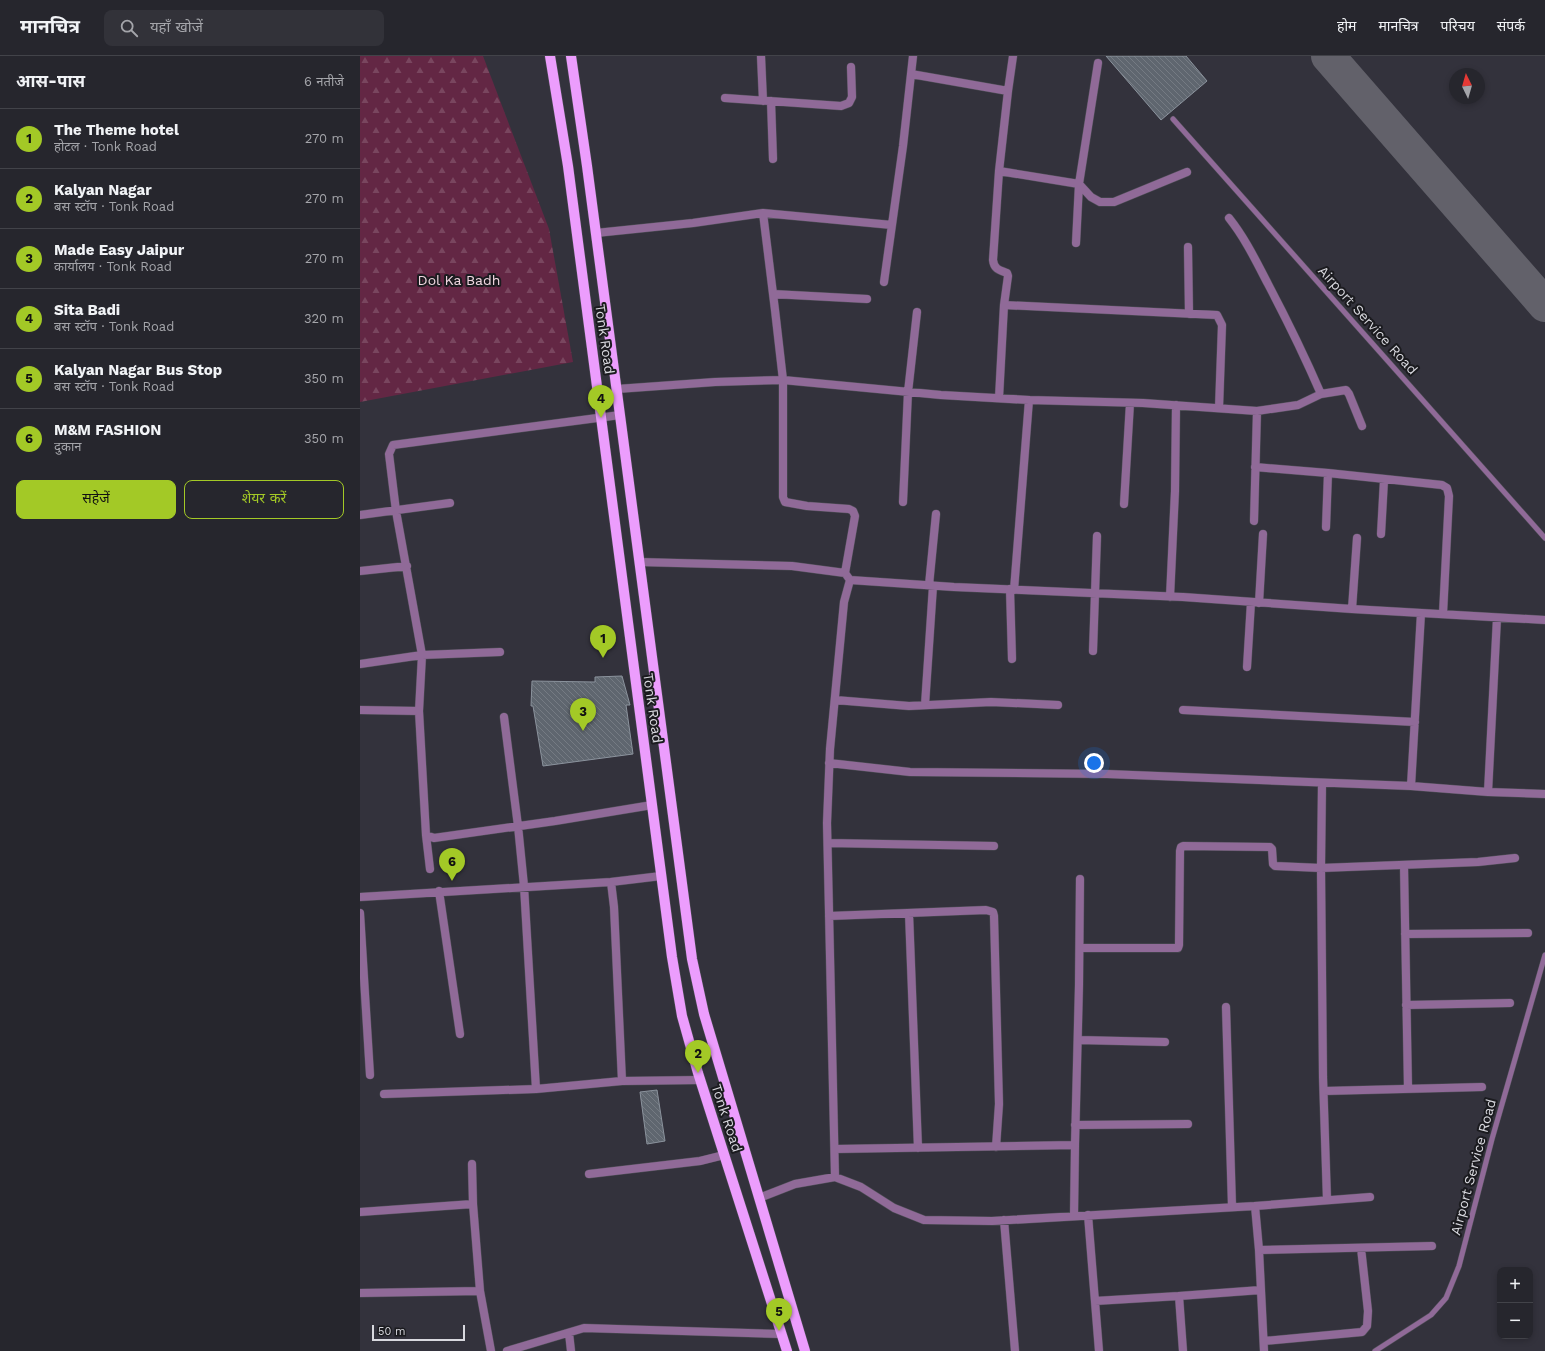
<!DOCTYPE html>
<html lang="hi">
<meta charset="utf-8">
<style>
:root{--surface:#26262d;--page:#323239;--text:#f1f3f6;--muted:#a4a5aa;--line:#424349;--accent:#a3c926}
body{margin:0;font-family:"Work Sans","Noto Sans Devanagari",sans-serif;background:var(--page);color:var(--text)}
.controls{position:absolute;right:12px;bottom:12px;display:grid;overflow:hidden;border-radius:8px;box-shadow:0 2px 6px #0003}
.controls button{width:36px;height:36px;display:grid;place-items:center;padding:0;border:0;border-bottom:1px solid var(--line);background:var(--surface);color:var(--text);font:20px sans-serif}
.compass{position:absolute;left:1089px;top:12px;width:36px;height:36px;border-radius:50%;background:var(--surface);box-shadow:0 2px 6px #0003;rotate:355deg}
.scale{position:absolute;left:12px;bottom:10px;width:93px;box-sizing:border-box;padding-left:4px;border:2px solid #d8d8de;border-top:0;font-size:11px;line-height:14px;white-space:nowrap;color:#d8d8de;-webkit-text-stroke:3px #1b1b1f;paint-order:stroke}
.you{position:absolute;left:734px;top:707px;width:14px;height:14px;margin:-10px;border:3px solid #fff;border-radius:50%;background:#1a73e8;box-shadow:0 0 0 6px #1a73e833}
.badge{display:grid;place-items:center;width:26px;height:26px;border-radius:50%;background:var(--accent);color:#111;font-size:13px;font-weight:700}
.pin{position:absolute;translate:-50% -33px;filter:drop-shadow(0 1px 2px #0008)}
.pin::after{content:'';position:absolute;top:21px;width:14px;height:12px;background:inherit;clip-path:polygon(0 0,100% 0,50% 100%)}
.list{margin:0;padding:0;list-style:none}
h2{display:flex;justify-content:space-between;align-items:center;height:52px;margin:0;padding:0 16px;font-size:17px}
h2 small{font-size:13px;font-weight:400;color:var(--muted)}
.list li{display:grid;grid-template-columns:26px 1fr auto;gap:12px;align-items:center;box-sizing:border-box;height:60px;padding:0 16px;border-top:1px solid var(--line)}
.list b{display:block;font-size:15px;white-space:nowrap}
.list p{margin:0;font-size:13px;white-space:nowrap;color:var(--muted)}
.list em{font-size:13px;font-style:normal;color:var(--muted)}
.actions{display:flex;gap:8px;padding:12px 16px}
.actions a{flex:1;padding:9px 0;border:1px solid var(--accent);border-radius:8px;text-align:center;font-size:14px;color:var(--accent)}
.actions .main{background:var(--accent);color:#111}
.icon{flex:none;width:22px;height:22px;fill:none;stroke:currentColor;stroke-width:2;stroke-linecap:round;stroke-linejoin:round}
.map{position:relative;flex:none;width:1185px;height:1295px;overflow:hidden}
header{display:flex;align-items:center;gap:24px;box-sizing:border-box;height:56px;padding:0 20px;background:var(--surface);border-bottom:1px solid var(--line)}
header strong{font-size:19px}
nav{display:flex;gap:22px;margin-inline-start:auto;font-size:14px}
.search{width:280px;height:36px;background:var(--page);display:flex;align-items:center;gap:10px;box-sizing:border-box;padding:0 14px;border-radius:8px;color:var(--muted);font-size:15px}
main{display:flex}
aside{flex:1;background:var(--surface)}
.map>svg:first-child{display:block}
.forest{fill:url(#forest-firs)}
.lines{fill:none;stroke-linecap:round;stroke-linejoin:round}
.taxiway{stroke:#62616a;stroke-width:34}
.building{fill:url(#building-back-hatch);stroke:#8b939d}
.service-casing{stroke:#515059;stroke-width:6}
.minor-casing{stroke:#515059;stroke-width:9}
.primary-casing{stroke:#515059;stroke-width:11}
.service{stroke:#906a98;stroke-width:5}
.minor{stroke:#906a98;stroke-width:8}
.primary{stroke:#ec9dfd;stroke-width:10}
.labels{text-anchor:middle;dominant-baseline:central;stroke-width:4;stroke-linejoin:round;paint-order:stroke}
.park-label{font-size:14px;fill:#f1d7e1;stroke:#1b1b1f}
.street-label{font-size:14px;fill:#d8d8de;stroke:#1b1b1f}
</style>
<header>
<strong>मानचित्र</strong>
<div class="search"><svg class="icon" aria-label="search" viewBox="0 0 24 24"><circle cx="10" cy="10" r="6"/><path d="M15 15l6 6"/></svg>यहाँ खोजें</div>
<nav><a>होम</a><a>मानचित्र</a><a>परिचय</a><a>संपर्क</a></nav>
</header>
<main>
<aside>
<h2>आस-पास<small>6 नतीजे</small></h2>
<ul class="list">
<li><span class="badge">1</span><div><b>The Theme hotel</b><p>होटल · Tonk Road</p></div><em>270 m</em></li>
<li><span class="badge">2</span><div><b>Kalyan Nagar</b><p>बस स्टॉप · Tonk Road</p></div><em>270 m</em></li>
<li><span class="badge">3</span><div><b>Made Easy Jaipur</b><p>कार्यालय · Tonk Road</p></div><em>270 m</em></li>
<li><span class="badge">4</span><div><b>Sita Badi</b><p>बस स्टॉप · Tonk Road</p></div><em>320 m</em></li>
<li><span class="badge">5</span><div><b>Kalyan Nagar Bus Stop</b><p>बस स्टॉप · Tonk Road</p></div><em>350 m</em></li>
<li><span class="badge">6</span><div><b>M&amp;M FASHION</b><p>दुकान</p></div><em>350 m</em></li>
</ul>
<div class="actions"><a class="main">सहेजें</a><a>शेयर करें</a></div>
</aside>
<div class="map">
<svg width="1185" height="1295" viewBox="0 0 1185 1295">
<defs>
<pattern id="forest-firs" width="22" height="20" patternUnits="userSpaceOnUse"><rect width="22" height="20" fill="#632744"/><path d="M5 1l3.5 6h-7zM16 11l3.5 6h-7z" fill="#79465f"/></pattern>
<pattern id="building-back-hatch" width="6" height="6" patternUnits="userSpaceOnUse"><rect width="6" height="6" fill="#5f666f"/><path d="M-1 5l2 2M0 0l6 6M5-1l2 2" fill="none" stroke="#757b83"/></pattern>
</defs>
<rect width="100%" height="100%" fill="#33323c"/>
<path class="forest" d="M 0,0 L 123,0 L 189,173 L 213,306 L 0,346 Z"/>
<g class="lines">
<path class="taxiway" d="M 968,0 L 1185,249"/>
</g>
<path class="building" d="M 746,0 L 826,0 L 847,25 L 801,64 Z
M 262,620 L 270,649 L 266,649 L 273,698 L 183,710 L 173,650 L 171,650 L 172,625 L 235,626 L 235,621 Z
M 297,1034 L 305,1085 L 287,1088 L 280,1036 Z"/>
<g class="lines">
<defs>
<path id="service" d="M 813,63 L 1185,482
M 1015,1295 L 1071,1259 L 1086,1242 L 1099,1210 L 1132,1083 L 1185,899"/>
<path id="minor" d="M 401,0 L 403,45
M 551,18 L 648,35 L 653,0
M 365,42 L 481,50 L 489,47 L 492,41 L 491,11
M 411,45 L 413,103
M 639,115 L 719,128 L 738,7
M 719,128 L 731,141 L 740,146 L 754,146 L 827,116
M 236,177 L 333,167 L 403,157 L 532,169
M 716,187 L 719,128
M 828,191 L 829,258
M 524,226 L 543,90 L 553,0
M 413,238 L 507,243
M 644,249 L 648,220 L 647,217 C 639,214 634,213 633,204 L 639,115 L 648,35
M 257,333 L 355,326 L 423,324 L 415,254 L 403,157
M 961,338 L 986,334 L 989,338 L 1002,370
M 639,342 L 644,249 L 857,259 L 862,269 L 859,352
M 895,411 L 968,417 L 966,471
M 968,417 L 1082,429 L 1087,432 L 1089,440 L 1083,558
M 543,446 L 548,336 L 557,256
M 764,448 L 770,347
M 0,459 L 90,447
M 894,465 L 897,355
M 1021,478 L 1024,424
M 279,506 L 432,510 L 485,517 L 490,524 L 594,531 L 823,541 L 992,553 L 1185,564
M 0,515 L 47,510
M 485,517 L 495,460 L 493,455 L 489,453 L 447,450 L 425,446 L 423,441 L 423,324 L 581,339 L 669,344 L 783,347 L 897,355 L 938,349 L 961,338 C 945,301 927,264 908,228 C 896,205 885,182 869,162
M 569,529 L 576,458
M 650,533 L 652,603
M 654,534 L 669,344
M 810,541 L 815,435 L 816,349
M 899,547 L 903,478
M 992,553 L 997,482
M 1061,557 L 1051,730 L 1128,736
M 1137,562 L 1128,736 L 1185,738
M 733,595 L 737,480
M 140,596 L 62,599 L 36,455 L 29,398 L 33,389 L 260,359
M 0,608 L 62,599 L 59,655 L 0,654
M 887,611 L 891,546
M 475,644 L 549,650 L 631,646 L 698,649
M 565,649 L 573,530
M 823,654 L 1055,666
M 59,655 L 66,779 L 74,782 L 195,765 L 292,749
M 144,661 L 158,770 L 164,830 L 176,1033
M 469,707 L 550,716 L 747,718 L 1051,730
M 962,727 L 961,812 L 1118,806 L 1155,802
M 66,779 L 70,813
M 468,787 L 634,790
M 1044,809 L 1048,1032
M 251,826 L 254,851 L 262,1025
M 79,835 L 100,978
M 0,841 L 251,826 L 301,820
M 0,857 L 10,1019
M 549,857 L 558,1092
M 469,860 L 626,854 L 633,856 L 634,860 L 639,1048 L 636,1091
M 1045,878 L 1168,877
M 720,892 L 818,892 L 819,889 L 820,795 L 821,791 L 823,790 L 910,791 L 912,793 L 913,808 L 915,810 L 961,812 L 963,1021 L 967,1144
M 1046,949 L 1150,947
M 866,951 L 872,1150
M 718,984 L 805,986
M 964,1035 L 1122,1031
M 24,1038 L 176,1033 L 262,1025 L 341,1024
M 715,1069 L 828,1068
M 475,1093 L 715,1089 L 719,929 L 720,823
M 112,1108 L 113,1148
M 229,1118 L 340,1105 L 364,1099
M 475,1121 L 501,1131 L 534,1152 L 564,1164 L 632,1165 L 895,1150 L 899,1194 L 1072,1190
M 399,1142 L 435,1128 L 475,1121 L 467,767 L 470,693 L 484,546 L 490,524
M 895,1150 L 1010,1141
M 0,1156 L 113,1148 L 120,1235 L 0,1237
M 728,1159 L 739,1295
M 714,1160 L 715,1089
M 644,1164 L 655,1295
M 899,1194 L 904,1295
M 120,1235 L 131,1295
M 819,1240 L 901,1234
M 735,1245 L 819,1240 L 823,1295
M 209,1277 L 211,1295
M 904,1285 L 1002,1276 L 1007,1270 L 1008,1255 L 1001,1192
M 147,1295 L 224,1272 L 421,1278"/>
<path id="primary" d="M 190,0 L 208,110 L 312,901 L 322,960 L 338,1017 L 427,1295
M 211,0 L 227,110 L 332,903 L 344,958 L 445,1295"/>
</defs>
<use href="#service" class="service-casing"/>
<use href="#minor" class="minor-casing"/>
<use href="#primary" class="primary-casing"/>
<use href="#service" class="service"/>
<use href="#minor" class="minor"/>
<use href="#primary" class="primary"/>
</g>
<g class="labels">
<g class="park-label">
<text x="99" y="224">Dol Ka Badh</text>
</g>
<g class="street-label">
<text transform="translate(1008 264) rotate(48)">Airport Service Road</text>
<text transform="translate(245 283) rotate(82)">Tonk Road</text>
<text transform="translate(293 652) rotate(82)">Tonk Road</text>
<text transform="translate(367 1062) rotate(72)">Tonk Road</text>
<text transform="translate(1113 1111) rotate(-75)">Airport Service Road</text>
</g>
</g>
</svg>
<div class="controls">
<button>+</button>
<button>−</button>
</div>
<svg class="compass" viewBox="-18 -18 36 36"><path d="M0-13l5 13h-10z" fill="#e53935"/><path d="M0 13l5-13h-10z" fill="#a4a5aa"/></svg>
<div class="scale">50 m</div>
<div class="you"></div>
<div class="pin badge" style="left:243px;top:602px">1</div>
<div class="pin badge" style="left:338px;top:1017px">2</div>
<div class="pin badge" style="left:223px;top:675px">3</div>
<div class="pin badge" style="left:241px;top:362px">4</div>
<div class="pin badge" style="left:419px;top:1275px">5</div>
<div class="pin badge" style="left:92px;top:825px">6</div>
</div>
</main>
